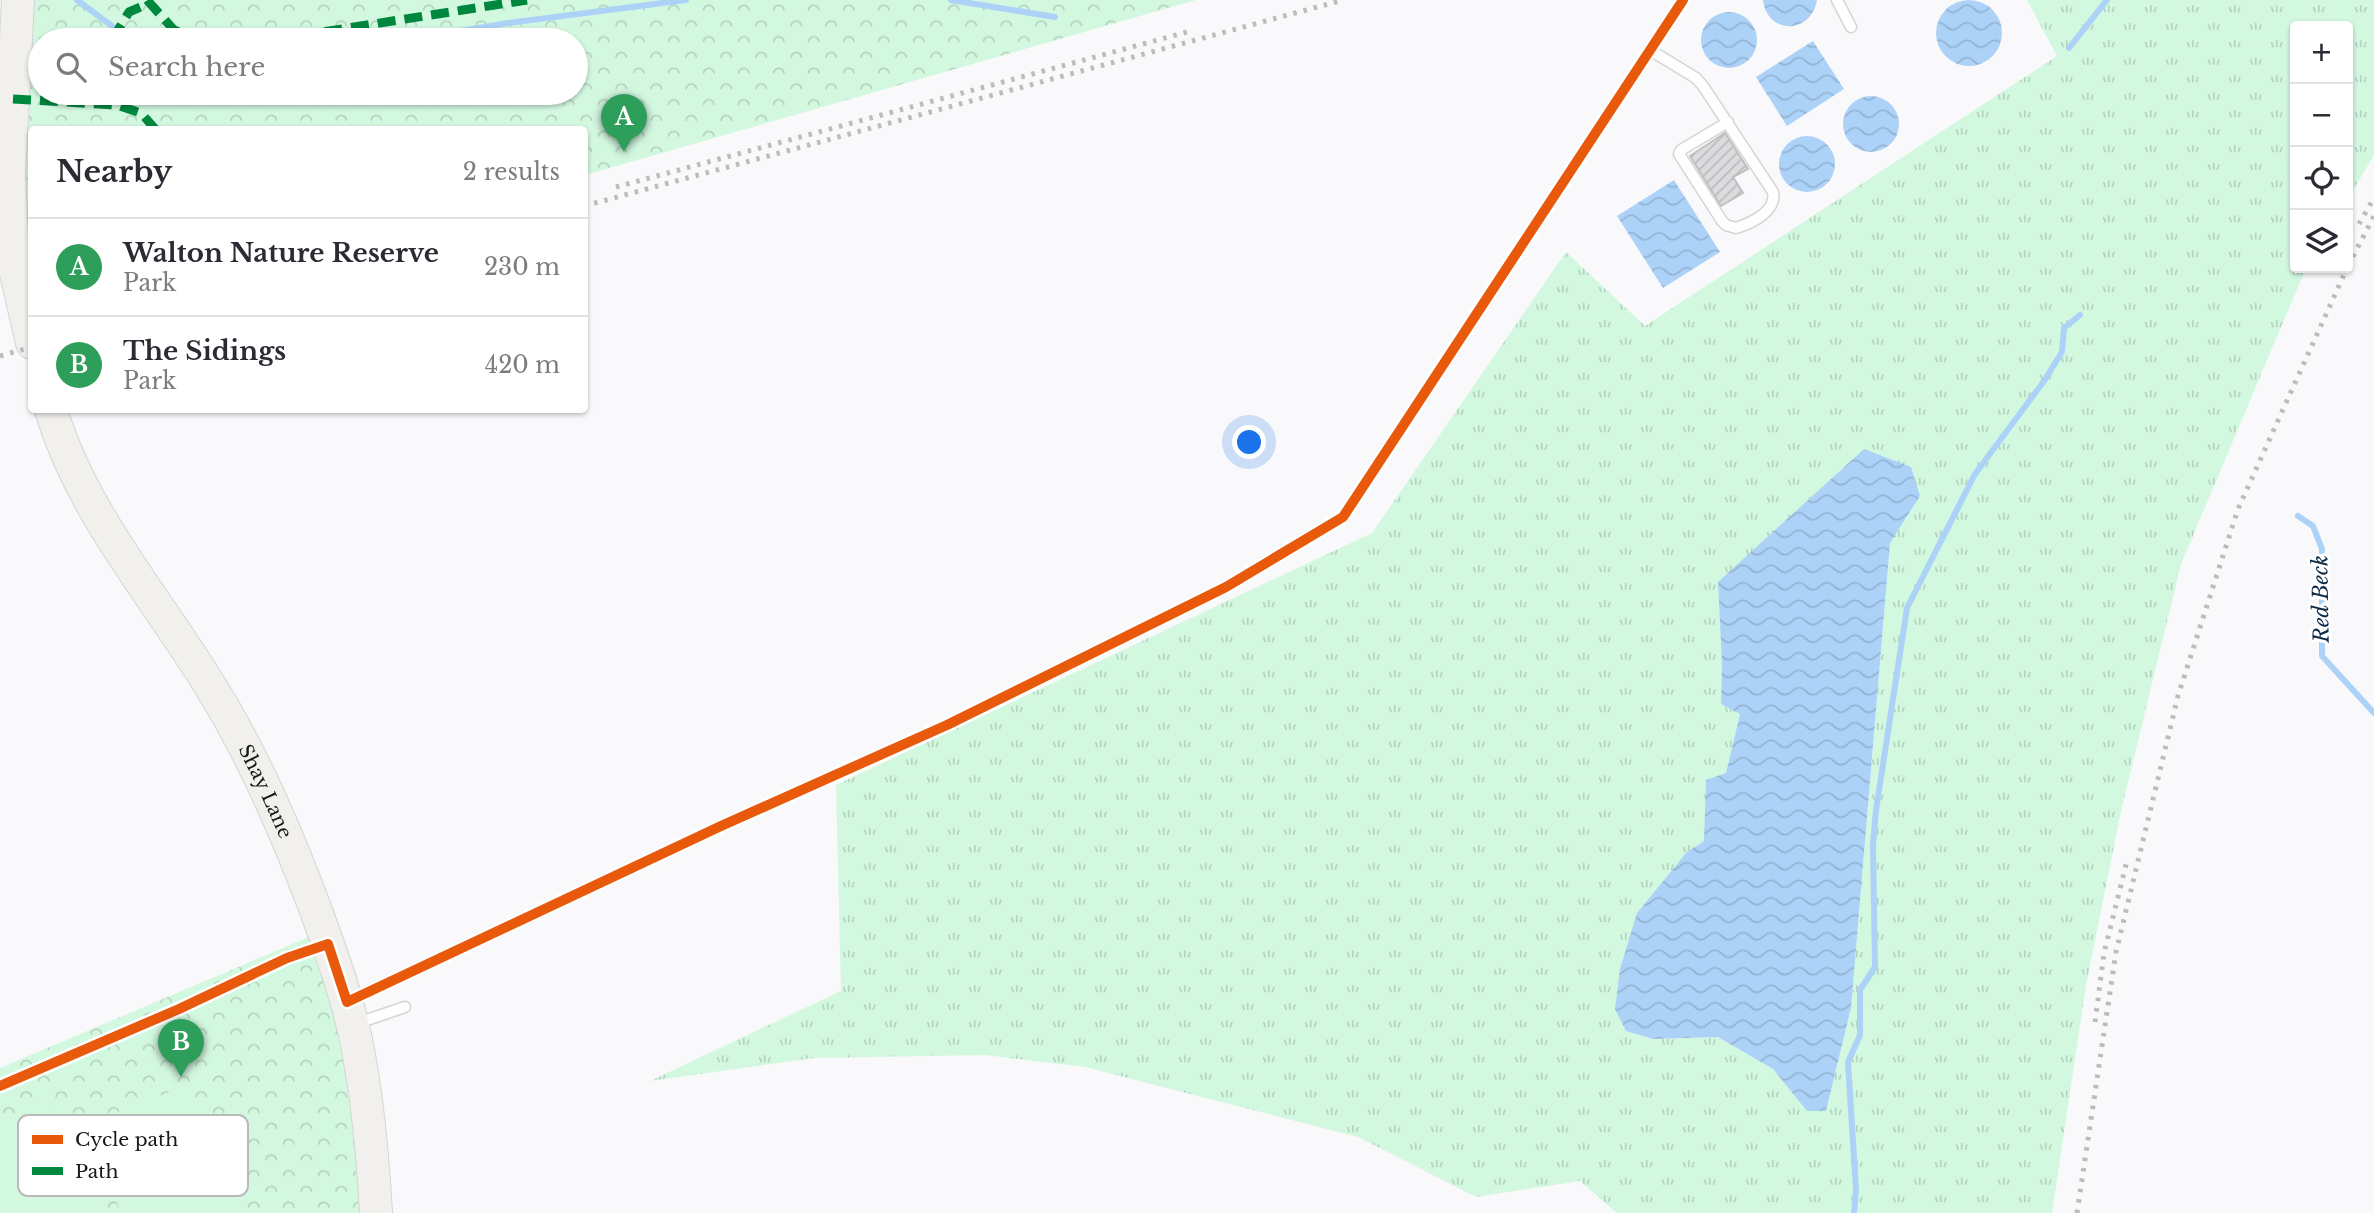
<!DOCTYPE html>
<meta charset="utf-8">
<style>
:root{--surface:#fff;--page:#f7f7f7;--text:#2b2b33;--muted:#7c7c81;--line:#e1e1e2;--accent:#b45309}
body{margin:0;font-family:"Libre Baskerville",serif;background:var(--page);color:var(--text)}
.controls{position:absolute;right:21px;top:21px;display:grid;overflow:hidden;border-radius:7px;box-shadow:0 2px 5px #0004}
.controls button{width:63px;height:63px;display:grid;place-items:center;padding:0;border:0;border-bottom:2px solid var(--line);background:var(--surface);color:var(--text);font:35px sans-serif}
.you{position:absolute;left:1250px;top:443px;width:24px;height:24px;margin:-18px;border:5px solid #fff;border-radius:50%;background:#1a73e8;box-shadow:0 0 0 10px #1a73e833}
.badge{display:grid;place-items:center;width:46px;height:46px;border-radius:50%;background:var(--accent);color:#fff;font-size:23px;font-weight:700}
.pin{position:absolute;translate:-50% -58px;filter:drop-shadow(0 2px 4px #0008)}
.pin::after{content:'';position:absolute;top:37px;width:24px;height:21px;background:inherit;clip-path:polygon(0 0,100% 0,50% 100%)}
.list{margin:0;padding:0;list-style:none}
h2{display:flex;justify-content:space-between;align-items:center;height:91px;margin:0;padding:0 28px;font-size:30px}
h2 small{font-size:23px;font-weight:400;color:var(--muted)}
.list li{display:grid;grid-template-columns:46px 1fr auto;gap:21px;align-items:center;box-sizing:border-box;height:98px;padding:0 28px;border-top:2px solid var(--line)}
.list b{display:block;font-size:26px;white-space:nowrap}
.list p{margin:0;font-size:23px;white-space:nowrap;color:var(--muted)}
.list em{font-size:23px;font-style:normal;color:var(--muted)}
.icon{flex:none;width:38px;height:38px;fill:none;stroke:currentColor;stroke-width:2;stroke-linecap:round;stroke-linejoin:round}
.map{position:relative;flex:none;width:2374px;height:1213px;overflow:hidden}
.search{position:absolute;background:var(--surface);box-shadow:0 2px 5px #0004;left:28px;top:28px;width:560px;height:77px;display:flex;align-items:center;gap:18px;box-sizing:border-box;padding:0 24px;border-radius:38px;color:var(--muted);font-size:26px}
.panel{position:absolute;background:var(--surface);box-shadow:0 2px 5px #0004;left:28px;top:126px;width:560px;height:287px;border-radius:7px}
.map>svg:first-child{display:block}
.grass{fill:url(#grass-tufts);fill-rule:evenodd}
.park{fill:url(#park-crowns);fill-rule:evenodd}
.pitch{fill:#d3f8e0}
.water{fill:url(#water-waves)}
.lines{fill:none;stroke-linecap:round;stroke-linejoin:round}
.stream{stroke:#add2f8;stroke-width:6}
.building{fill:url(#building-hatch);stroke:#bfbec0;stroke-width:2}
.service-casing{stroke:#d5d4d6;stroke-width:13}
.secondary-casing{stroke:#d5d4d6;stroke-width:34}
.service{stroke:#fefefe;stroke-width:10}
.secondary{stroke:#f2f0ec;stroke-width:32}
.rail{stroke:#bcbcbc;stroke-width:5;stroke-dasharray:3.5 7;stroke-linecap:butt}
.quiet{stroke:#00873e;stroke-width:9;stroke-dasharray:18 9;stroke-linecap:butt}
.cycleway-casing{stroke:#fff;stroke-width:15}
.cycleway{stroke:#e8590c;stroke-width:10}
.labels{text-anchor:middle;dominant-baseline:central;stroke-width:6;stroke-linejoin:round;paint-order:stroke}
.street-label{font-size:19px;fill:#19191a;stroke:#fff}
.water-label{font-size:21px;font-style:italic;fill:#0e2b45;stroke:#fff}
.key{fill:#fff;stroke:#bababa;stroke-width:2}
.key-label{font-size:19px;fill:#19191a}
</style>
<div class="map">
<svg width="2374" height="1213" viewBox="0 0 2374 1213">
<defs>
<pattern id="grass-tufts" width="24" height="20" patternUnits="userSpaceOnUse" patternTransform="scale(1.75)"><rect width="24" height="20" fill="#d3f8e0"/><path d="M3 7l-1-3M5 7V3M7 7l1-3M15 17l-1-3M17 17v-4M19 17l1-3" fill="none" stroke="#b5d4c0"/></pattern>
<pattern id="park-crowns" width="20" height="18" patternUnits="userSpaceOnUse" patternTransform="scale(1.75)"><rect width="20" height="18" fill="#d3f8e0"/><path d="M2 6a3 3 0 1 1 6 0M12 15a3 3 0 1 1 6 0" fill="none" stroke="#b5d4c0"/></pattern>
<pattern id="water-waves" width="16" height="10" patternUnits="userSpaceOnUse" patternTransform="scale(1.75)"><rect width="16" height="10" fill="#add2f8"/><path d="M0 5q4-4 8 0t8 0" fill="none" stroke="#94b4d4"/></pattern>
<pattern id="building-hatch" width="6" height="6" patternUnits="userSpaceOnUse" patternTransform="scale(1.75)"><rect width="6" height="6" fill="#dcdbdd"/><path d="M-1 1l2-2M0 6l6-6M5 7l2-2" fill="none" stroke="#bcbbbd"/></pattern>
</defs>
<rect width="100%" height="100%" fill="#f9f8fa"/>
<path class="grass" d="M 2027,0 L 2374,0 L 2374,155 L 2348,199 L 2348,26 L 2295,26 L 2295,268 L 2306,268 L 2181,564 L 2121,811 L 2086,985 L 2052,1213 L 1617,1213 L 1580,1181 L 1476,1197 L 1358,1137 L 1085,1067 L 985,1055 L 814,1058 L 650,1081 L 841,991 L 836,785 L 1372,533 L 1566,252 L 1645,326 L 2057,56 ZM 1920,496 L 1890,543 L 1851,1008 L 1826,1111 L 1807,1111 L 1773,1069 L 1718,1037 L 1653,1039 L 1626,1031 L 1687,852 L 1704,841 L 1726,773 L 1740,714 L 1721,703 L 1722,663 Z"/>
<path class="park" d="M 28,0 L 1196,0 L 585,175 L 584,130 L 32,130 L 31,294 L 22,251 L 29,95 ZM 40,40 L 576,40 L 576,93 L 40,93 Z
M 323,931 L 376,1213 L 0,1213 L 0,1068 Z"/>
<path class="pitch" d="M 185,1086 L 234,1213 L 121,1213 L 87,1124 Z
M 46,1102 L 92,1213 L 0,1213 L 0,1122 Z"/>
<path class="water" d="M 1763,0 L 1817,0 C 1811,35 1767,35 1763,0 Z
M1936 33a33 33 0 1 1 66 0a33 33 0 1 1-66 0Z
M1701 40a28 28 0 1 1 56 0a28 28 0 1 1-56 0Z
M 1813,41 L 1844,89 L 1787,126 L 1756,77 Z
M1843 124a28 28 0 1 1 56 0a28 28 0 1 1-56 0Z
M1779 164a28 28 0 1 1 56 0a28 28 0 1 1-56 0Z
M 1674,180 L 1720,252 L 1663,288 L 1617,216 Z
M 1864,449 L 1911,467 L 1920,496 L 1890,543 L 1851,1008 L 1826,1111 L 1807,1111 L 1773,1069 L 1718,1037 L 1653,1039 L 1626,1031 L 1615,1009 L 1620,969 L 1637,913 L 1687,852 L 1704,841 L 1706,780 L 1726,773 L 1740,714 L 1721,704 L 1722,663 L 1718,582 Z"/>
<g class="lines">
<path class="stream" d="M 77,0 L 131,40
M 951,0 L 1055,17
M 408,40 L 508,23 L 686,0
M 2069,48 L 2107,0
M 2298,516 L 2313,526 L 2322,549 L 2322,656 L 2374,713
M 1854,1213 L 1856,1190 L 1848,1062 L 1860,1035 L 1860,990 L 1875,967 L 1873,845 L 1876,810 L 1907,608 L 1975,474 L 2044,381 L 2062,352 L 2064,328 L 2080,315"/>
</g>
<path class="building" d="M 1725,133 L 1748,169 L 1733,177 L 1743,193 L 1721,206 L 1690,156 Z"/>
<g class="lines">
<defs>
<path id="service" d="M 1837,0 L 1851,27
M 1650,50 L 1696,78 L 1703,86 L 1773,192 C 1777,211 1752,223 1736,228 L 1726,225 L 1722,221 L 1679,154 L 1681,150 L 1728,122
M 349,1000 L 721,826 L 947,725 L 1226,587 L 1343,517 L 1683,0
M 355,1024 L 405,1007
M 0,1086 L 179,1009 L 287,958 L 325,945"/>
<g id="secondary">
<path d="M 18,0 L 9,175 L 13,260 L 32,343"/>
<path id="s1" d="M 51,410 C 82,513 153,593 209,684 C 253,754 286,831 315,908 C 332,955 349,1001 358,1050 C 368,1103 373,1159 376,1213"/>
</g>
</defs>
<use href="#service" class="service-casing"/>
<use href="#secondary" class="secondary-casing"/>
<use href="#service" class="service"/>
<use href="#secondary" class="secondary"/>
<path class="rail" d="M 616,187 L 1187,32
M 584,206 L 1343,0
M 2359,224 L 2374,198
M 2348,266 L 2374,216
M 0,356 L 32,347
M 2095,1022 L 2104,953 L 2127,861
M 2077,1213 L 2116,952 L 2178,696 L 2238,509 L 2347,268"/>
<path class="quiet" d="M 147,0 L 174,30 L 202,40
M 112,40 L 129,12 L 150,3
M 271,40 L 527,0
M 13,99 L 117,105 L 141,113 L 156,130"/>
<defs>
<path id="cycleway" d="M 0,1086 L 179,1009 L 287,958 L 328,944 L 347,1002 L 721,826 L 947,725 L 1226,587 L 1343,517 L 1683,0"/>
</defs>
<use href="#cycleway" class="cycleway-casing"/>
<use href="#cycleway" class="cycleway"/>
</g>
<g class="labels">
<g class="street-label">
<text stroke="none"><textPath href="#s1" startOffset="439">Shay Lane</textPath></text>
</g>
<g class="water-label">
<text transform="translate(2321 599) rotate(-91)">Red Beck</text>
</g>
</g>
<rect x="18" y="1115" width="230" height="81" rx="10" class="key"/>
<rect x="32" y="1135" width="31" height="9" fill="#e8590c"/>
<rect x="32" y="1167" width="31" height="8" fill="#00873e"/>
<g class="key-label">
<text x="75" y="1146">Cycle path</text>
<text x="75" y="1178">Path</text>
</g>
</svg>
<div class="controls">
<button>+</button>
<button>−</button>
<button><svg class="icon" aria-label="locate" viewBox="0 0 24 24"><circle cx="12" cy="12" r="6"/><path d="M12 2v4M12 18v4M2 12h4M18 12h4"/></svg></button>
<button><svg class="icon" aria-label="layers" viewBox="0 0 24 24"><path d="M12 4l9 5-9 5-9-5zM3 14l9 5 9-5"/></svg></button>
</div>
<div class="you"></div>
<div class="pin badge" style="left:624px;top:152px;background:#2e9e5b">A</div>
<div class="pin badge" style="left:181px;top:1077px;background:#2e9e5b">B</div>
<div class="search"><svg class="icon" aria-label="search" viewBox="0 0 24 24"><circle cx="10" cy="10" r="6"/><path d="M15 15l6 6"/></svg>Search here</div>
<section class="panel">
<h2>Nearby<small>2 results</small></h2>
<ul class="list">
<li><span class="badge" style="background:#2e9e5b">A</span><div><b>Walton Nature Reserve</b><p>Park</p></div><em>230 m</em></li>
<li><span class="badge" style="background:#2e9e5b">B</span><div><b>The Sidings</b><p>Park</p></div><em>420 m</em></li>
</ul>
</section>
</div>
